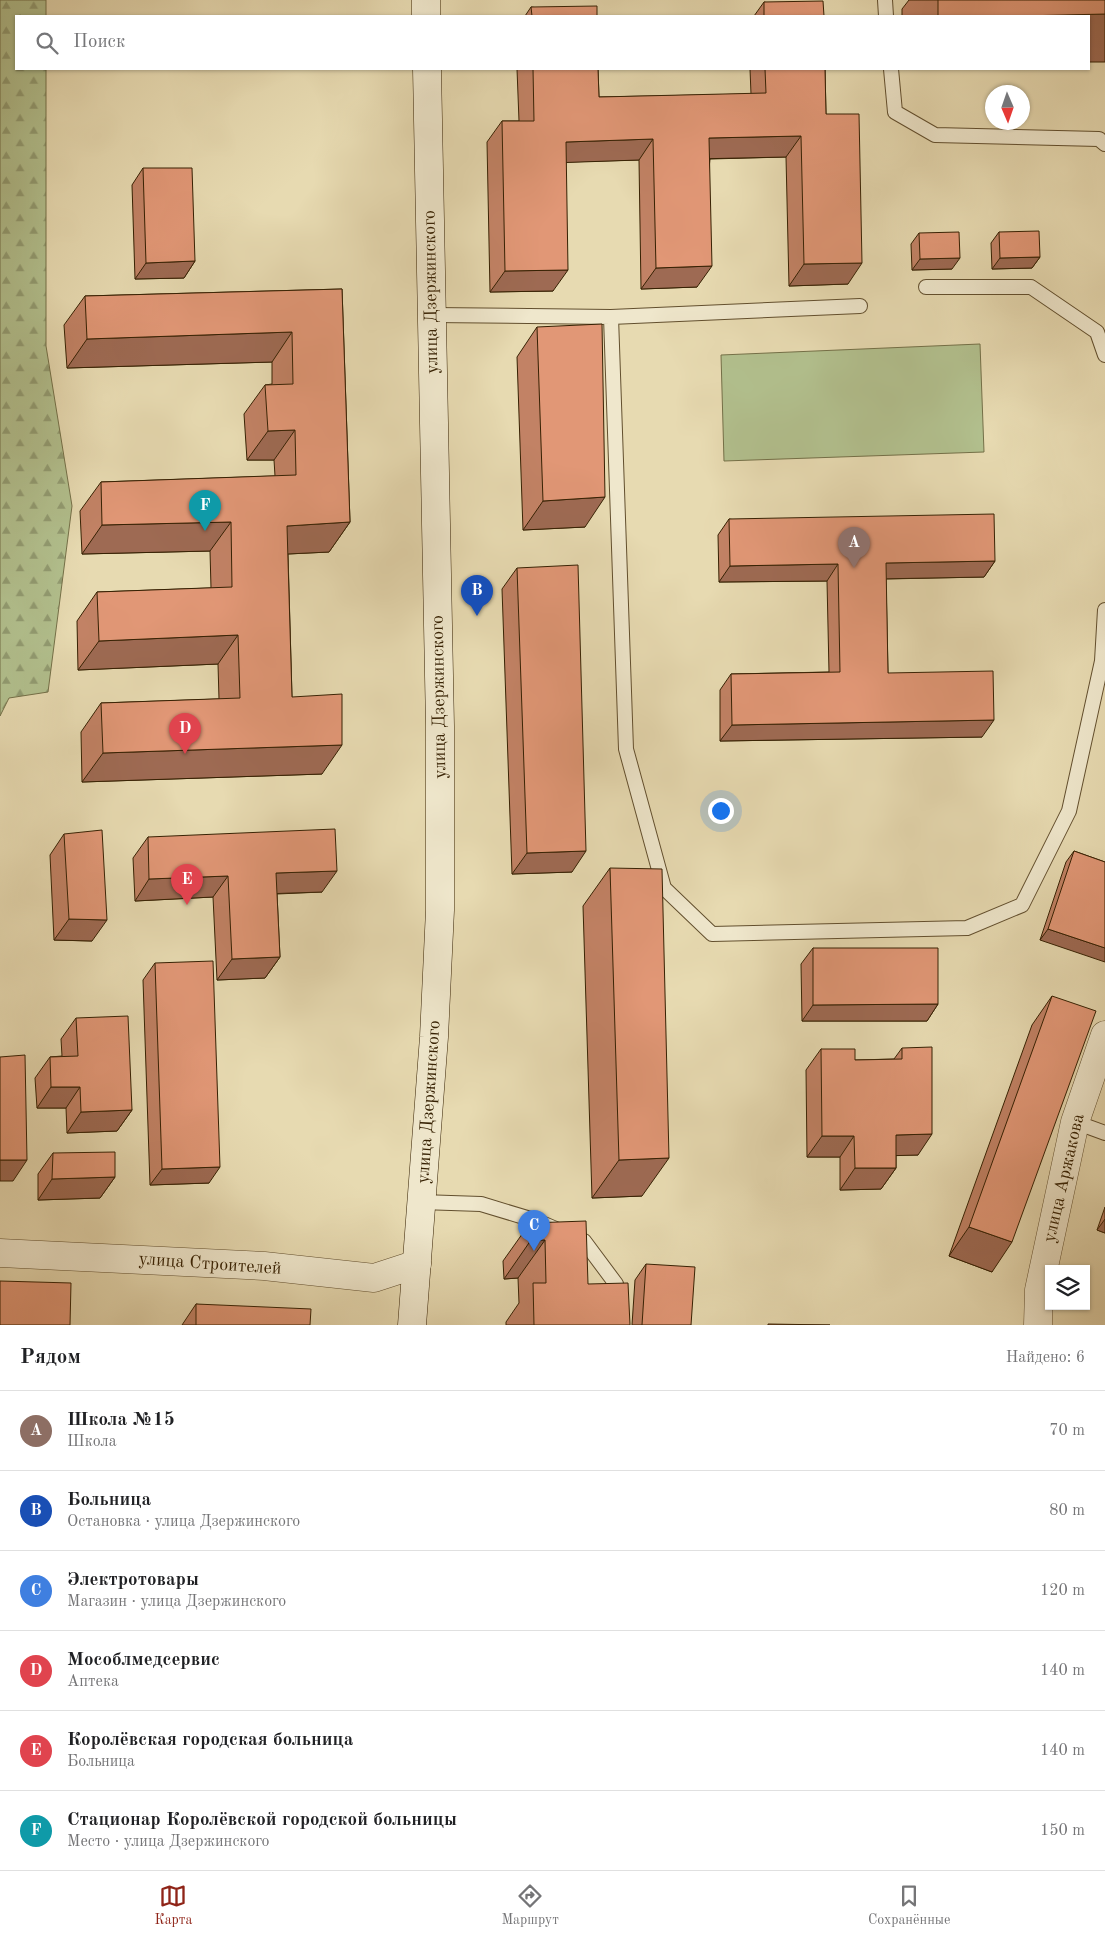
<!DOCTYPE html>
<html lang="ru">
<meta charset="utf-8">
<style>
:root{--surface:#fff;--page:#f6f6f6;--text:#202124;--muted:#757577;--line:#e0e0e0;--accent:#8f2418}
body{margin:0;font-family:"Old Standard TT",serif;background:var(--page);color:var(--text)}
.controls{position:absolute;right:15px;bottom:15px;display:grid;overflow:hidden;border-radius:0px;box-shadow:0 1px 4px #0004}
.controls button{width:45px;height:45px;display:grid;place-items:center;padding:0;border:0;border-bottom:1px solid var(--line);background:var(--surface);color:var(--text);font:25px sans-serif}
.compass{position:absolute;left:985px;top:85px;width:45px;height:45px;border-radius:50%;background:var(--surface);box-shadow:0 1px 4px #0004;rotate:178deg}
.you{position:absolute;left:720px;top:810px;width:18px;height:18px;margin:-12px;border:4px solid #fff;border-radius:50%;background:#1a73e8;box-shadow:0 0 0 8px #1a73e833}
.badge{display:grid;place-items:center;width:32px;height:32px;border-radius:50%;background:var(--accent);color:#fff;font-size:16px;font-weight:700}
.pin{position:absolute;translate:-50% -41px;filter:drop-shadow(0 1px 2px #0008)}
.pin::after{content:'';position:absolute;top:26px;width:18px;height:15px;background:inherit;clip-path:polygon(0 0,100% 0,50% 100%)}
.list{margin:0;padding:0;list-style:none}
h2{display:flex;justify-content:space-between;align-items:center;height:65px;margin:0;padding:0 20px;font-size:21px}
h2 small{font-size:16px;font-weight:400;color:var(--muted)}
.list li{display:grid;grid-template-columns:32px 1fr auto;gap:15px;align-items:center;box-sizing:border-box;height:80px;padding:0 20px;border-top:1px solid var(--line)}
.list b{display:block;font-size:19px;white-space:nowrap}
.list p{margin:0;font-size:16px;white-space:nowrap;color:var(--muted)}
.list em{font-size:16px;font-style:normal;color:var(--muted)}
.icon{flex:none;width:28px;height:28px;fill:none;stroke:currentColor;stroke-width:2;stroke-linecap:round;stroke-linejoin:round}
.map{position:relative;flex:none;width:1105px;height:1325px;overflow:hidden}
.search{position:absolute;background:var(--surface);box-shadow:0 1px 4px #0004;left:15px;right:15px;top:15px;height:55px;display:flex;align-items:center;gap:12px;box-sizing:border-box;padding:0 18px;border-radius:0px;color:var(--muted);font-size:19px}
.sheet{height:545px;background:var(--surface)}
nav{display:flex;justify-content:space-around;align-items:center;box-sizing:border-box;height:70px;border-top:1px solid var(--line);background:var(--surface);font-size:14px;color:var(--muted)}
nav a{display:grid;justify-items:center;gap:2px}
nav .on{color:var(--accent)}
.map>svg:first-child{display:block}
.forest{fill:url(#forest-firs);stroke:#747048}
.garden{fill:#b2c08e;stroke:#747048}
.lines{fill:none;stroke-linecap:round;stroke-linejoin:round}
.lane-casing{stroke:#624f2e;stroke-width:16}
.street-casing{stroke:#624f2e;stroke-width:29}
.secondary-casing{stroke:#362103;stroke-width:29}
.lane{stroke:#efe7cc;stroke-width:14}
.street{stroke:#efe7cc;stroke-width:28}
.secondary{stroke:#efe7cc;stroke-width:28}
.wall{fill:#c28265;stroke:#362103}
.shaded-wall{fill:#9e6a53;stroke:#362103}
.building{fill:#e19776;stroke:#362103}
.labels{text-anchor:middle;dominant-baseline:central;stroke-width:4;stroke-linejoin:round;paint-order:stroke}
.street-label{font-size:18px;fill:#362103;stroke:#efe7cc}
</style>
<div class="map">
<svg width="1105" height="1325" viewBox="0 0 1105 1325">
<defs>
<pattern id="forest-firs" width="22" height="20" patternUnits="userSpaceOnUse" patternTransform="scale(1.25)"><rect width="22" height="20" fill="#b2c08e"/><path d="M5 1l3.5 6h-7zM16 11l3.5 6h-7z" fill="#929c72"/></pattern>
</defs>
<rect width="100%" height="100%" fill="#e7dab1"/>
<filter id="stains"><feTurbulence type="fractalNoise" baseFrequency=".004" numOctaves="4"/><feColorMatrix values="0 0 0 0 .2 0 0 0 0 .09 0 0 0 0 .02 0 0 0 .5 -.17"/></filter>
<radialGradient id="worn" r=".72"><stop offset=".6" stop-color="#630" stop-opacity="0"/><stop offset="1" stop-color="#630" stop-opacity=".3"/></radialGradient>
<path class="forest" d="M 0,0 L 46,0 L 46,16 L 16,16 L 16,69 L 46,69 L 46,346 L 72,506 L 48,692 L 9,698 L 0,716 Z"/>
<path class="garden" d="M 980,344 L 984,452 L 724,461 L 721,355 Z"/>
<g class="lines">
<defs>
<path id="lane" d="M 885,0 L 886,16
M 891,69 L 895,112 L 935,135 L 1099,139 L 1105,144
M 926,287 L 1031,287 L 1097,332 L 1105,355
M 432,315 L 611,317 L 626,749 L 664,888 L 712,934 L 967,928 L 1022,905 L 1069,811 L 1102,661 L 1105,610
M 611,317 L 860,306
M 1075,1122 L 1105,1133
M 421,1202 L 481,1204 L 537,1221 L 584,1241 L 616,1284 L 616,1325"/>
<path id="street" d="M 0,1253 L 264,1266 L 374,1278 L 417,1264
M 1038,1325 L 1039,1290 L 1075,1122 L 1105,1035"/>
<path id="secondary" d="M 426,0 L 426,16
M 412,1325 L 434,1037 L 440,910 L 440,726 L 427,69"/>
</defs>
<use href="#lane" class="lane-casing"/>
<use href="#street" class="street-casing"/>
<use href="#secondary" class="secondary-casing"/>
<use href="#lane" class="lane"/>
<use href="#street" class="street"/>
<use href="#secondary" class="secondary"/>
</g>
<path class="wall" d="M 909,0 L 1105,0 L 1089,16 L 902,16 L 902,9 Z
M 764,2 L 824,16 L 754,16 Z
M 531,7 L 597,16 L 525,16 Z
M 517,69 L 598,69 L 599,97 L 751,94 L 750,69 L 825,69 L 826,114 L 848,284 L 789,286 L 786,157 L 710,159 L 697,287 L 641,289 L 639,160 L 566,162 L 553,291 L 490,292 L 487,142 L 502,121 L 519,121 Z
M 143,168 L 195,261 L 184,278 L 135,279 L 132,185 Z
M 999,232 L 1040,257 L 1032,268 L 992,269 L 991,243 Z
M 919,233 L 952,269 L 912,270 L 911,244 Z
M 342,289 L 350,522 L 329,552 L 288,554 L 292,697 L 322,774 L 82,782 L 81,732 L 101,703 L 219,699 L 218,664 L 78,670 L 77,621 L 97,592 L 211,588 L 210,551 L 82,554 L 80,511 L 101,482 L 275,476 L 274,460 L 247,460 L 244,414 L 265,385 L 272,384 L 272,362 L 67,368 L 64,325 L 85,296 Z
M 537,327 L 585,527 L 523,530 L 517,357 Z
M 729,519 L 995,561 L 984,577 L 886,579 L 888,673 L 982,737 L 720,741 L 720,690 L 731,674 L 829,672 L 827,581 L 719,582 L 718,535 Z
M 517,568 L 572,872 L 512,874 L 502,589 Z
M 64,834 L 92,941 L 54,940 L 50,855 Z
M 148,837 L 322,892 L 277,894 L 280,957 L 265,978 L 217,980 L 213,897 L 135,901 L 133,858 Z
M 1074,851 L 1105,862 L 1040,940 L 1066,862 Z
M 610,868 L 642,1196 L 592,1198 L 583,906 Z
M 813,948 L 938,1004 L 927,1021 L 802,1021 L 801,964 Z
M 155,963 L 209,1183 L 150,1185 L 143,980 Z
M 1052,996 L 992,1272 L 949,1256 L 1032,1025 Z
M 76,1018 L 132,1110 L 117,1131 L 67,1133 L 66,1108 L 37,1108 L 35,1078 L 50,1057 L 62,1056 L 61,1039 Z
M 902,1048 L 918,1155 L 896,1155 L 896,1168 L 881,1189 L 840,1190 L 840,1157 L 807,1157 L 806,1070 L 821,1049 L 855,1060 L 894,1059 Z
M 53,1153 L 115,1177 L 100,1198 L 38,1200 L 38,1174 Z
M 1105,1207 L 1105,1233 L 1097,1230 Z
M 530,1223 L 588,1284 L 630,1325 L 506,1325 L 506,1322 L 519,1303 L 518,1278 L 504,1279 L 503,1261 Z
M 646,1264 L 691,1325 L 632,1325 L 635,1280 Z
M 196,1304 L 310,1325 L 182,1325 Z"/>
<path class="shaded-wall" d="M 1105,14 L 1105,62 L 1089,62 L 1089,16 L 1022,16 Z
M 801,136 L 786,157 L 694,159 L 709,138 Z
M 653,139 L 639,160 L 551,163 L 566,142 Z
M 1040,257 L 1032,268 L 992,269 L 1000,258 Z
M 960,258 L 952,269 L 912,270 L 920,259 Z
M 195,261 L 184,278 L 135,279 L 146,263 Z
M 862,263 L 848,284 L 789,286 L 804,264 Z
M 712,266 L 697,287 L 641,289 L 656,268 Z
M 568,270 L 553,291 L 490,292 L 505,271 Z
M 292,332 L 272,362 L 67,368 L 87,339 Z
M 295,430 L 274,460 L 247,460 L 268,431 Z
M 605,497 L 585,527 L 523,530 L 543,501 Z
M 231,522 L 210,551 L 82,554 L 102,525 Z
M 350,522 L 329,552 L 266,555 L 287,526 Z
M 995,561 L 984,577 L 875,579 L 886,563 Z
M 838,564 L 827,581 L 719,582 L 730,566 Z
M 238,635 L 218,664 L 78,670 L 99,641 Z
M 994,720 L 982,737 L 720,741 L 732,725 Z
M 342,745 L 322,774 L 82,782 L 103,753 Z
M 586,851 L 572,872 L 512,874 L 527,853 Z
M 337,871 L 322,892 L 262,894 L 276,873 Z
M 228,876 L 213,897 L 135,901 L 149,879 Z
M 69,919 L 107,920 L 92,941 L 54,940 Z
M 1048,929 L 1105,948 L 1105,962 L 1040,940 Z
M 280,957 L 265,978 L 217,980 L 232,959 Z
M 938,1004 L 927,1021 L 802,1021 L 813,1005 Z
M 51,1087 L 80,1087 L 66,1108 L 37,1108 Z
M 132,1110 L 117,1131 L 67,1133 L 81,1112 Z
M 932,1134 L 918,1155 L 881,1156 L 896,1135 Z
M 822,1136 L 854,1136 L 840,1157 L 807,1157 Z
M 669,1158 L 642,1196 L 592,1198 L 619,1160 Z
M 0,1160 L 27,1160 L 13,1181 L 0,1181 Z
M 220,1167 L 209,1183 L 150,1185 L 162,1169 Z
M 855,1168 L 896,1168 L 881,1189 L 840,1190 Z
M 115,1177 L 100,1198 L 38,1200 L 52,1179 Z
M 1105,1219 L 1105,1233 L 1097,1230 Z
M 969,1227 L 1012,1242 L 992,1272 L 949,1256 Z
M 531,1240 L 545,1240 L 518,1278 L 504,1279 Z"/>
<path class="building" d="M 938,0 L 1105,0 L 1105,14 L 1022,16 L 938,16 Z
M 823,1 L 824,16 L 764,16 L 764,2 Z
M 597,6 L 597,16 L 532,16 L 531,7 Z
M 533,69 L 598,69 L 599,97 L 766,93 L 765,69 L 825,69 L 826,114 L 859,114 L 862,263 L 804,264 L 801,136 L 709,138 L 712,266 L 656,268 L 653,139 L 566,142 L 568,270 L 505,271 L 502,121 L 534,121 Z
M 143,168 L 192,168 L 195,261 L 146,263 Z
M 1039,231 L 1040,257 L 1000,258 L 999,232 Z
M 959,232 L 960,258 L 920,259 L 919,233 Z
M 342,289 L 350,522 L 287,526 L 292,697 L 342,694 L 342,745 L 103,753 L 101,703 L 240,698 L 238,635 L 99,641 L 97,592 L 232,587 L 231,522 L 102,525 L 101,482 L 296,475 L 295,430 L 268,431 L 265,385 L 293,384 L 292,332 L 87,339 L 85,296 Z
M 602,324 L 605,497 L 543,501 L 537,327 Z
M 994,514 L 995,561 L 886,563 L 888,673 L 993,671 L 994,720 L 732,725 L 731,674 L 840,672 L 838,564 L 730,566 L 729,519 Z
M 578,565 L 586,851 L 527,853 L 517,568 Z
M 335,829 L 337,871 L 276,873 L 280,957 L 232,959 L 228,876 L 149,879 L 148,837 Z
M 102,830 L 107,920 L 69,919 L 64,834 Z
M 1074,851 L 1105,862 L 1105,948 L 1048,929 Z
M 610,868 L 662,869 L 669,1158 L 619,1160 Z
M 813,948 L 938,948 L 938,1004 L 813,1005 Z
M 213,961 L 220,1167 L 162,1169 L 155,963 Z
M 1052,996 L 1096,1011 L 1012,1242 L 969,1227 Z
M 128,1016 L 132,1110 L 81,1112 L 80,1087 L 51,1087 L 50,1057 L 78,1056 L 76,1018 Z
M 932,1047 L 932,1134 L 896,1135 L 896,1168 L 855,1168 L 854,1136 L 822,1136 L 821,1049 L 855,1049 L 855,1060 L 902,1059 L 902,1048 Z
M 25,1055 L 27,1160 L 0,1160 L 0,1057 Z
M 115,1152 L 115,1177 L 52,1179 L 53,1153 Z
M 586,1221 L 588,1284 L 628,1283 L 630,1325 L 534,1325 L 533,1283 L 546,1283 L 545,1240 L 531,1240 L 530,1223 Z
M 646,1264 L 695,1267 L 691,1325 L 642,1325 Z
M 0,1281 L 71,1283 L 70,1325 L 0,1325 Z
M 196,1304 L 311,1309 L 310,1325 L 196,1325 Z
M 768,1324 L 830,1325 L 768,1325 Z"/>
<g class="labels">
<g class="street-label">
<text transform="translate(431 292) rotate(-91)">улица Дзержинского</text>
<text transform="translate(439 697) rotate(-91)">улица Дзержинского</text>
<text transform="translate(429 1102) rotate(-86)">улица Дзержинского</text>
<text transform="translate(1064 1178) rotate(-77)">улица Аржакова</text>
<text transform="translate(210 1264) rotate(4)">улица Строителей</text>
</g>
</g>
<rect width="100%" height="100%" filter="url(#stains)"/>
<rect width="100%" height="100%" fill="url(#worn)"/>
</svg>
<div class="controls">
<button><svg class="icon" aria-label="layers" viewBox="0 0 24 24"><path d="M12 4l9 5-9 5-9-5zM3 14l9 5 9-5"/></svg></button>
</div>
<svg class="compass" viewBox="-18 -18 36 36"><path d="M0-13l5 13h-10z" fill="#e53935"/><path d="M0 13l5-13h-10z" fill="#757577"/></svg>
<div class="you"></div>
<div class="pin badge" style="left:854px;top:568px;background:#8d6e63">A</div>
<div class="pin badge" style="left:477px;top:616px;background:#1a4fb4">B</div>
<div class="pin badge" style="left:534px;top:1251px;background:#3f7fe0">C</div>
<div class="pin badge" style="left:185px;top:754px;background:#e0444e">D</div>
<div class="pin badge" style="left:187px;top:905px;background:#e0444e">E</div>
<div class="pin badge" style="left:205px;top:531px;background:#0f9aa8">F</div>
<div class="search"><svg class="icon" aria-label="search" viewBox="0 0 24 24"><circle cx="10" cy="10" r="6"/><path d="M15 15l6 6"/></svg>Поиск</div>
</div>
<section class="sheet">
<h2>Рядом<small>Найдено: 6</small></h2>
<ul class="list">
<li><span class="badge" style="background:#8d6e63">A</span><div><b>Школа №15</b><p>Школа</p></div><em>70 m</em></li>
<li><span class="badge" style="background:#1a4fb4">B</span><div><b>Больница</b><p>Остановка · улица Дзержинского</p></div><em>80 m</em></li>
<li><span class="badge" style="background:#3f7fe0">C</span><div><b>Электротовары</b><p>Магазин · улица Дзержинского</p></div><em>120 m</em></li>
<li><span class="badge" style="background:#e0444e">D</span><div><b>Мособлмедсервис</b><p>Аптека</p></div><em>140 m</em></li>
<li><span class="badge" style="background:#e0444e">E</span><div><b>Королёвская городская больница</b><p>Больница</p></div><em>140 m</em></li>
<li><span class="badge" style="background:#0f9aa8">F</span><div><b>Стационар Королёвской городской больницы</b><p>Место · улица Дзержинского</p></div><em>150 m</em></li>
</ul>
</section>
<nav>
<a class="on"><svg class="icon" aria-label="map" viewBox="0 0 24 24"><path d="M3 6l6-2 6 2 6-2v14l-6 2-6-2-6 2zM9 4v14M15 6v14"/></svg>Карта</a>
<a><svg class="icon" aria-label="directions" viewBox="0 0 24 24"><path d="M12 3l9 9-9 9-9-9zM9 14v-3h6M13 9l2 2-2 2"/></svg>Маршрут</a>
<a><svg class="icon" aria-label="saved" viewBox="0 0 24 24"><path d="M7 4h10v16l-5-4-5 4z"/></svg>Сохранённые</a>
</nav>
